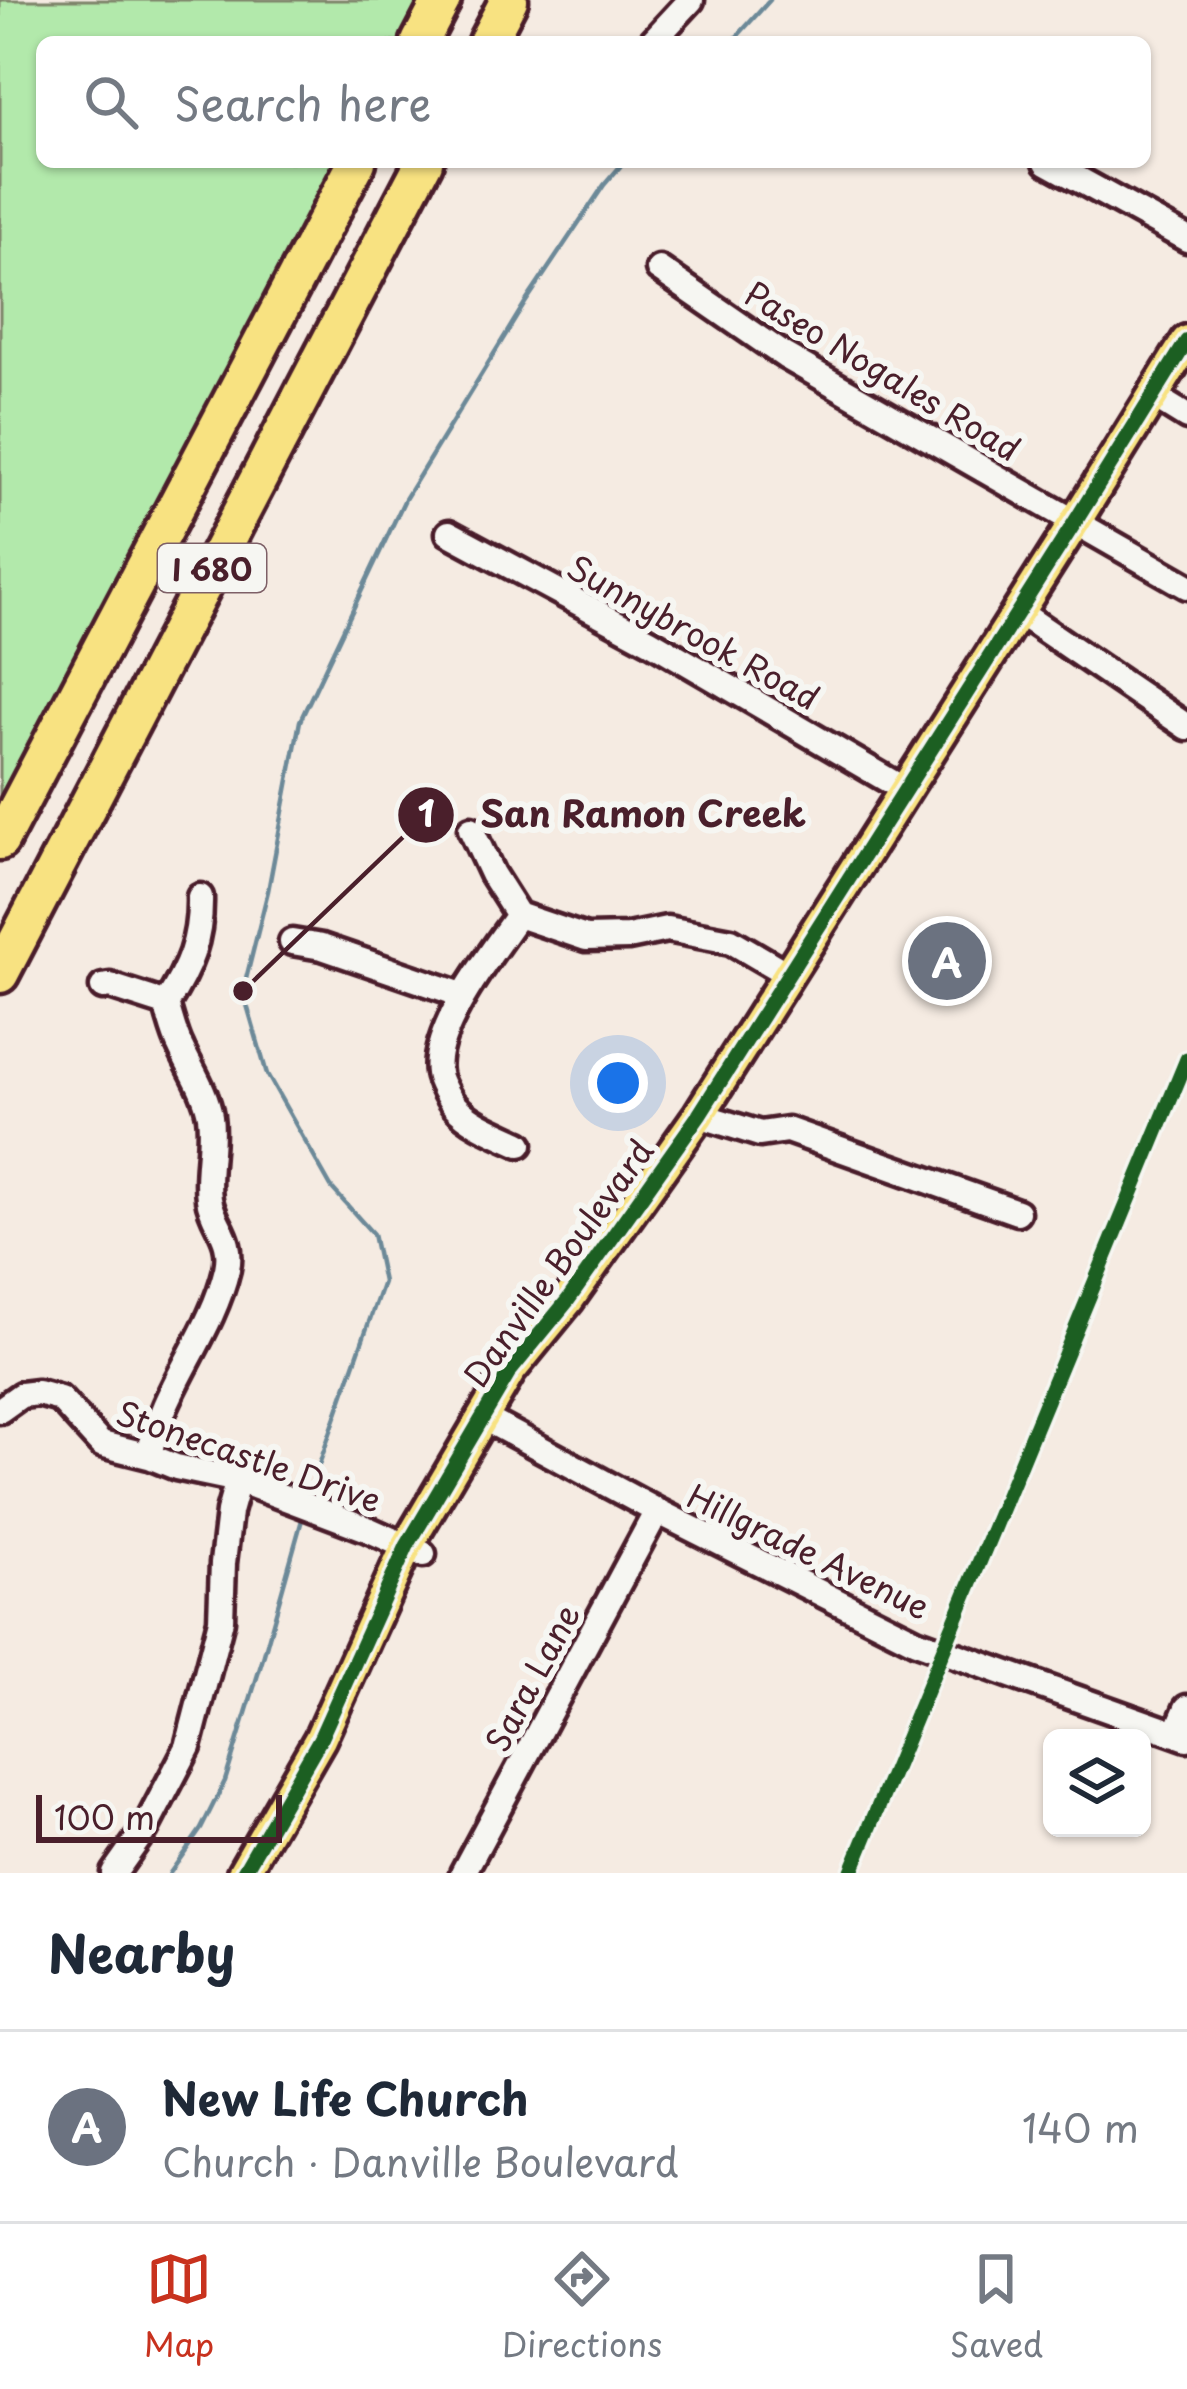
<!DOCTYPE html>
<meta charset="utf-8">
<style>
:root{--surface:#fff;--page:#f2f2f3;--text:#1f2937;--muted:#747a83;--line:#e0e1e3;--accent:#c8321e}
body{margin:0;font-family:"Playpen Sans",sans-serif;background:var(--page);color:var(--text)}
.controls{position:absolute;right:36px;bottom:36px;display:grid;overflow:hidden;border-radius:18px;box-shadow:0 3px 9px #0004}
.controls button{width:108px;height:108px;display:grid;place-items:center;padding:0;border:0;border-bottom:3px solid var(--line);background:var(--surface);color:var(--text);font:60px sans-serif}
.scale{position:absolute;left:36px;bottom:30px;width:246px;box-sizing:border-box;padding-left:12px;border:6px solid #4a1f2b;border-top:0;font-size:33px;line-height:42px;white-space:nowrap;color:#4a1f2b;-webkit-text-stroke:9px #f6f6f2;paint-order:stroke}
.you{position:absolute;left:618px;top:1083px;width:42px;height:42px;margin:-30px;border:9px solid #fff;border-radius:50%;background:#1a73e8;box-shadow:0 0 0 18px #1a73e833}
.badge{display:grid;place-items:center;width:78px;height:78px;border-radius:50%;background:var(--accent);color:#fff;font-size:39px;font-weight:700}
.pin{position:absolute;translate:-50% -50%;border:6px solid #fff;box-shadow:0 3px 12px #0006}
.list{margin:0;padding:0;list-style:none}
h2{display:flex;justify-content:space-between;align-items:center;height:156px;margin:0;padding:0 48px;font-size:51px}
h2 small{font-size:39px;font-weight:400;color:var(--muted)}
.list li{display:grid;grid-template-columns:78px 1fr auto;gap:36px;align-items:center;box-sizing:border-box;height:192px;padding:0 48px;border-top:3px solid var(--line)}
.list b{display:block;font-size:45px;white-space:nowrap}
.list p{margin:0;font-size:39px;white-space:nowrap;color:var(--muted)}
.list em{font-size:39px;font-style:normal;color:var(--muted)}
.icon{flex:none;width:66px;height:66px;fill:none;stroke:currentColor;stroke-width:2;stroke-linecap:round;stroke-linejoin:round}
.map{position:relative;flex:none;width:1187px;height:1873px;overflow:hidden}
.search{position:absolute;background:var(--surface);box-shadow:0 3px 9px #0004;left:36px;right:36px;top:36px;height:132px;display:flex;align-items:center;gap:30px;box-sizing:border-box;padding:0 42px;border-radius:18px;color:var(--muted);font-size:45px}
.sheet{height:348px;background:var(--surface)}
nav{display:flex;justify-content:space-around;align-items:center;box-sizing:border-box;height:168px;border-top:3px solid var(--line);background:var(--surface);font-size:33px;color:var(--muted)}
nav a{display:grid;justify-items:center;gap:6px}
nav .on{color:var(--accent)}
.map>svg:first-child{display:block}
.green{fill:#b2e9ab;stroke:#7e846b;stroke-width:3}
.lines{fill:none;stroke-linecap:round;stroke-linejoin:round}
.stream{stroke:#6c8998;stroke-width:4.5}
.minor-casing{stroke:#4a1f2b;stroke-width:33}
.major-casing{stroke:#4a1f2b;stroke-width:39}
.highway-casing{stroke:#4a1f2b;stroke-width:45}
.minor{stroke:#f6f6f2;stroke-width:24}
.major{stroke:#f8e281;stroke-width:30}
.highway{stroke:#f8e281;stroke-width:36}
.cycleway-casing{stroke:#f6f6f2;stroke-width:22}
.cycleway{stroke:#1b5e20;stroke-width:15}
.labels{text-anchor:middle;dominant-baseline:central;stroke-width:12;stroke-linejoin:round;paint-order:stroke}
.shield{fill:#f6f6f2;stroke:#7e6067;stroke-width:3}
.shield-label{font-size:30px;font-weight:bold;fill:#4a1f2b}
.street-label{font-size:33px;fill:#4a1f2b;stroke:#f6f6f2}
.leader{fill:none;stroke:#4a1f2b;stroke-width:4.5}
.callout-dot{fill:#4a1f2b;stroke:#f6f6f2;stroke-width:4.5}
.mark-label{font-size:36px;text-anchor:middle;font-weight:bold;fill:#fff}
.callout-label{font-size:36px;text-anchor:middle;font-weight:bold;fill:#4a1f2b;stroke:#f6f6f2;stroke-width:12;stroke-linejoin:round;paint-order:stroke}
</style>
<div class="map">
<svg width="1187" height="1873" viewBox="0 0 1187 1873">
<rect width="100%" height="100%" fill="#f5ebe2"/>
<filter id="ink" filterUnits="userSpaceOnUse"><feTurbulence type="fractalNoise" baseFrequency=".00833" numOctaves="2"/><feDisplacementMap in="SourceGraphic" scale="24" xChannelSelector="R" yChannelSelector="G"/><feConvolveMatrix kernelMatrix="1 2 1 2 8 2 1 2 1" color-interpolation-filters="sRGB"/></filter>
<g filter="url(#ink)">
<path class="green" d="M 0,0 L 442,0 L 420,42 L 42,42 L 42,162 L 357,162 L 0,842 Z"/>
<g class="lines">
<path class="stream" d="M 732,42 L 770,0
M 307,1499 L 383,1282 L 373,1234 L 331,1187 L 267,1074 L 243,991 L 268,891 L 300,721 L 405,499 L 525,303 L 604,185 L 624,162
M 170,1873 L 201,1829 L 225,1781 L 263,1658 L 303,1516"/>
<defs>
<path id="minor" d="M 652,42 L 691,0
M 1047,162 L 1187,239
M 659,269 L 785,356 L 1187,586
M 1153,396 L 1187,417
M 449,533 L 650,641 L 905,790
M 1017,611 L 1187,727
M 471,829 L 492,874 L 518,915 L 586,938 L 628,937 L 667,929 L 731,941 L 789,975
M 518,915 C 494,950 431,1029 438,1073 C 439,1081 449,1100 455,1106 C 471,1124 499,1134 520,1144
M 292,942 L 322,947 L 462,995
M 103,987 L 110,986 L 166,1004
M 699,1115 L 760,1134 L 787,1130 L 1017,1212
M 0,1410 L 21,1395 L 38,1393 L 60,1399 L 101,1444 L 149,1456 L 176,1467 L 238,1480 L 365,1528 L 423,1554
M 482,1417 L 657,1511 L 916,1641 L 1187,1738
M 149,1456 C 162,1388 211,1336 227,1269 C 234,1237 213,1225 209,1199 C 205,1172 214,1143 210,1116 C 206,1092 191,1070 181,1048 C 174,1034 171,1019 166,1004 C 189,968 201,940 200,897
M 1176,1734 L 1187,1708
M 114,1873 L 145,1829 L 188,1747 L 221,1620 L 223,1563 L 229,1512 L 238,1480
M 463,1873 L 657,1511"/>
<path id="major" d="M 243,1873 L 320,1739 L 407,1546 L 510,1371 L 568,1300 L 699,1115 L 1075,522 L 1187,341"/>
<path id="highway" d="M 420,42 L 442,0
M 487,42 L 509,0
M 0,841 L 357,162
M 0,974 L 424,162"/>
</defs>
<use href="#minor" class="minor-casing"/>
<use href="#major" class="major-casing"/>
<use href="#highway" class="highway-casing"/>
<use href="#minor" class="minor"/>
<use href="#major" class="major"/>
<use href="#highway" class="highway"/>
<defs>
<path id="cycleway" d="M 243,1873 L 320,1739 L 407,1546 L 510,1371 L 568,1300 L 699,1115 L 1075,522 L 1187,341
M 851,1873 L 1187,1059"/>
</defs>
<use href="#cycleway" class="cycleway-casing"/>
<use href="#cycleway" class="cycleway"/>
</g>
</g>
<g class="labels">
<rect class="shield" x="158" y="544" width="108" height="48" rx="9"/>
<g class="shield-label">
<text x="212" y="568">I 680</text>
</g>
<g class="street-label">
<text transform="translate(883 370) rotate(31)">Paseo Nogales Road</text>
<text transform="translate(694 631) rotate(29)">Sunnybrook Road</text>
<text transform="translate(557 1262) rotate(-54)">Danville Boulevard</text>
<text transform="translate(249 1455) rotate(19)">Stonecastle Drive</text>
<text transform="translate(809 1550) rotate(26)">Hillgrade Avenue</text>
<text transform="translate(531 1677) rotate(-62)">Sara Lane</text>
</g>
</g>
<path class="leader" d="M243 991L426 815"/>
<g class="callout-dot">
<circle cx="243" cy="991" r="12"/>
<circle cx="426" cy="815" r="30"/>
</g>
<g class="mark-label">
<text x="426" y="827">1</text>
</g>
<g class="callout-label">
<text x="643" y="827">San Ramon Creek</text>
</g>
</svg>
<div class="controls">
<button><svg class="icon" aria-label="layers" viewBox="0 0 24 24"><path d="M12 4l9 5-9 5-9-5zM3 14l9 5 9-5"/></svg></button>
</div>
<div class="scale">100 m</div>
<div class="you"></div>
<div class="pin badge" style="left:947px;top:961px;background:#6b7280">A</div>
<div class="search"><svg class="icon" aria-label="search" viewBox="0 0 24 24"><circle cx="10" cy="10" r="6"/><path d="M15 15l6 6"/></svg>Search here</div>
</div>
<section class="sheet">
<h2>Nearby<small></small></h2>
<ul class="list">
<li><span class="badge" style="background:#6b7280">A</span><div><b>New Life Church</b><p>Church · Danville Boulevard</p></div><em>140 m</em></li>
</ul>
</section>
<nav>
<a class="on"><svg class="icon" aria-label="map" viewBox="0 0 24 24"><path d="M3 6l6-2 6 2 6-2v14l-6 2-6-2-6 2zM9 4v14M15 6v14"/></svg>Map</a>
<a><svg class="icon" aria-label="directions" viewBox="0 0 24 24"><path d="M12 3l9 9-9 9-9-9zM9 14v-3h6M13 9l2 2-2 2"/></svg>Directions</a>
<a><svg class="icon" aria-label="saved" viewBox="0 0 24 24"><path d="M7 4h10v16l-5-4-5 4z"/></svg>Saved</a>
</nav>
